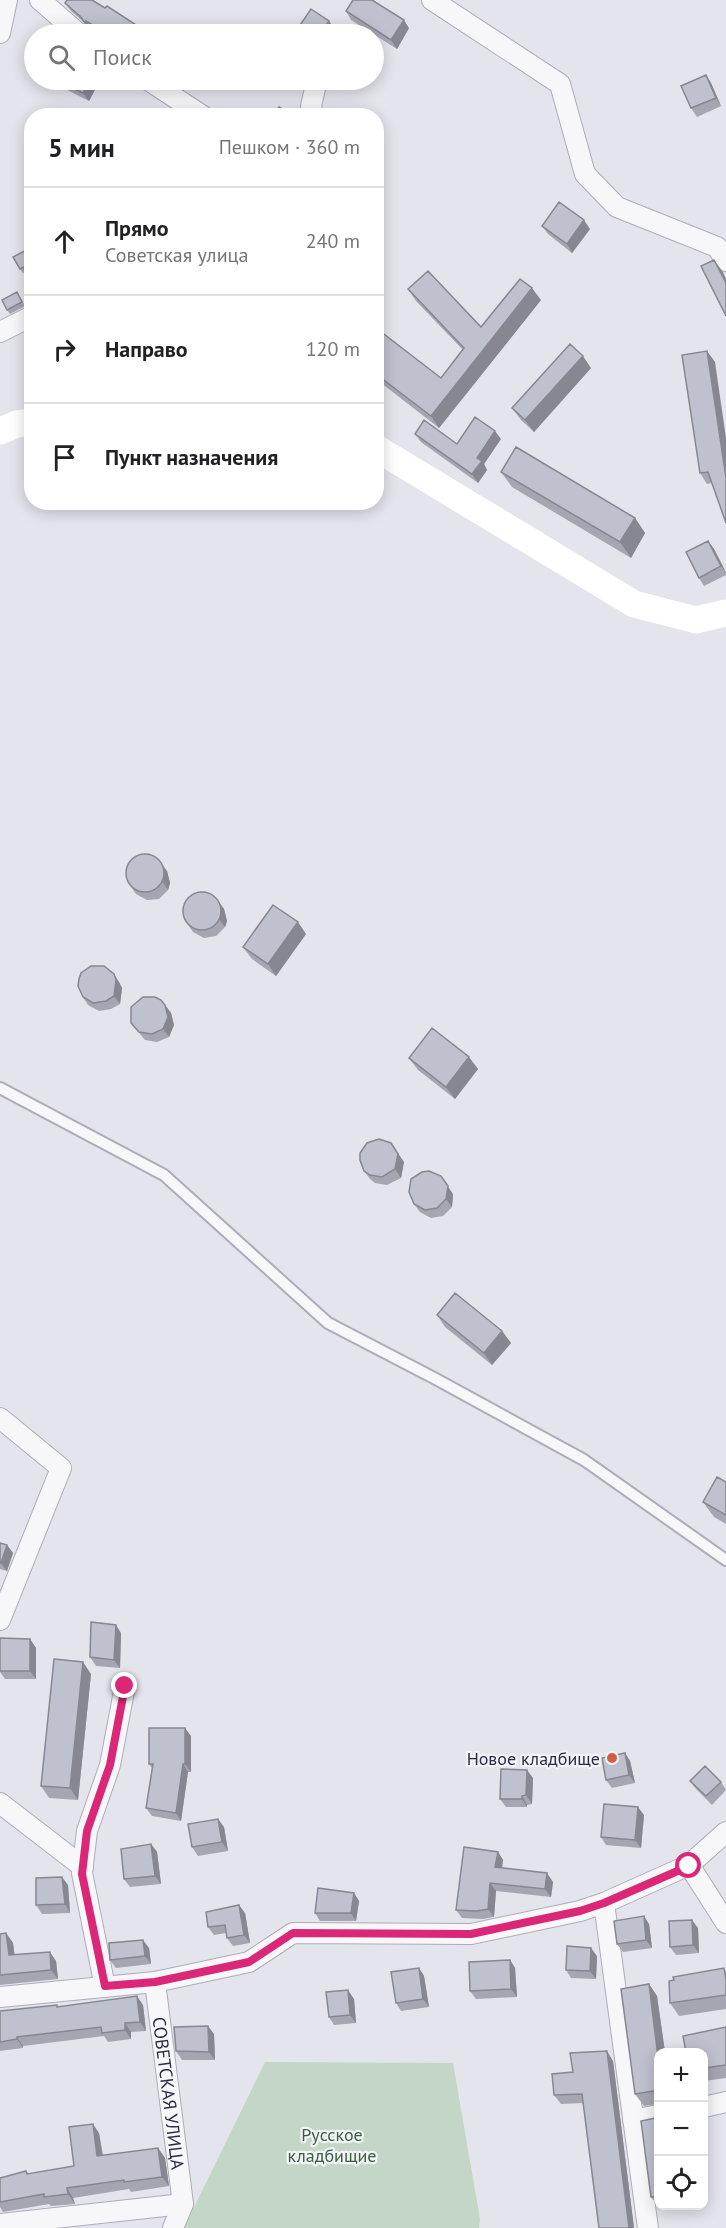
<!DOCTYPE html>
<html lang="ru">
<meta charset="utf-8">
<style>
:root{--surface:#fff;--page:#f2f2f2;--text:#202124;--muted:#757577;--line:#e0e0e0}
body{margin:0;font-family:"PT Sans",sans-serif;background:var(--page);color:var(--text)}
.controls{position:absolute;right:18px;bottom:18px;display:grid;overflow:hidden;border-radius:12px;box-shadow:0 3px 15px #0003}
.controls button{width:54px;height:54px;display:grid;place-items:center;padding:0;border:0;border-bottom:2px solid var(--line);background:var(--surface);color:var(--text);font:30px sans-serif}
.stop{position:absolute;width:18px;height:18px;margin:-14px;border:4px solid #db2777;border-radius:50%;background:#fff}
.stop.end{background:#db2777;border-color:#fff;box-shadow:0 2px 6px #0008}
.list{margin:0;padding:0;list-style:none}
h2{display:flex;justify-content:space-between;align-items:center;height:78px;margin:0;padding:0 24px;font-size:26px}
h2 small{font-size:20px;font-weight:400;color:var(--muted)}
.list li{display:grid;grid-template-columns:39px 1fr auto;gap:18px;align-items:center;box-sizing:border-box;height:108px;padding:0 24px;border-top:2px solid var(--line)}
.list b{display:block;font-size:22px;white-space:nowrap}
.list p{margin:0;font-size:20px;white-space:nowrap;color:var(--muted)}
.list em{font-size:20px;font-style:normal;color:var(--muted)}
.icon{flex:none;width:33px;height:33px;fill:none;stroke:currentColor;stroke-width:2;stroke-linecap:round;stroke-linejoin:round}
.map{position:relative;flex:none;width:726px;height:2228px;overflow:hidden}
.search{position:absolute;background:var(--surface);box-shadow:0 3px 15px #0003;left:24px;top:24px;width:360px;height:66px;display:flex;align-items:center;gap:15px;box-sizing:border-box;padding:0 21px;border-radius:33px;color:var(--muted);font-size:22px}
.panel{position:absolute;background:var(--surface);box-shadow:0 3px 15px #0003;left:24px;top:108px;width:360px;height:402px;border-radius:24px}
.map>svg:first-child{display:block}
.green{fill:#c4d6c5}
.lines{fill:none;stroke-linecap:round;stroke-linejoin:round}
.service-casing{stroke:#acadba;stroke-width:14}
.minor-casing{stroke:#acadba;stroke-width:22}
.service{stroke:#f7f7fa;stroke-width:10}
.minor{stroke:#f7f7fa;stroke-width:20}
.secondary{stroke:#fff;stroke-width:27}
.wall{fill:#a5a6b2}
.shaded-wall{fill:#868791}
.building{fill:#c0c1cf;stroke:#868791;stroke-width:1.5}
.route{stroke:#db2777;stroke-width:8}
.poi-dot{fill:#d55b45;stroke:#f3f4f9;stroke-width:2}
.labels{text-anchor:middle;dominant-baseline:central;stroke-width:4.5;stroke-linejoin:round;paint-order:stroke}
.poi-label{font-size:18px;fill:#2a2c45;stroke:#f3f4f9;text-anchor:end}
.street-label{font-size:18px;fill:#2a2c45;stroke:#f3f4f9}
.park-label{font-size:18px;fill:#37623c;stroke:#f3f4f9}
</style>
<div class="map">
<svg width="726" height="2228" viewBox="0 0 726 2228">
<rect width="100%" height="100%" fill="#e3e4ec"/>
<path class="green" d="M 265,2062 L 453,2063 L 480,2219 L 479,2228 L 184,2228 Z"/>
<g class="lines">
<defs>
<path id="service" d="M 0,1088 L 164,1175 L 328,1323 L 434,1378 L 584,1460 L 726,1560"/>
<g id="minor">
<path d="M 40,0 L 79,34"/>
<path d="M 432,0 L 560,84 L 585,174 L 617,207 L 717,247 L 726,261"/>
<path d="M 0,33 L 7,0"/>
<path d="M 148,80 L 203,116"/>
<path d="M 313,116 L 311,106 L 317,80"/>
<path d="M 0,332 L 32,316"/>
<path d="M 0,1418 L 61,1468 L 0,1620"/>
<path d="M 0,1803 L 83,1867"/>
<path d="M 689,1865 L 726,1923"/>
<path d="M 604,1903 L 648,2228"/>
<path id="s1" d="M 155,1982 L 183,2204 L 173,2228"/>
<path d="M 105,1987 L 82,1873 L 87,1831 L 110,1765 L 125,1686"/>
<path d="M 0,1997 L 155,1982 L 249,1962 L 293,1933 L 471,1934 L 580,1911 L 604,1903 L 689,1865 L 726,1832"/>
<path d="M 704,2107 L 726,2102"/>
<path d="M 633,2120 L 658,2115"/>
<path d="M 0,2224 L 183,2204"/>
</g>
</defs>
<use href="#service" class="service-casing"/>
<use href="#minor" class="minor-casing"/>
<use href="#service" class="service"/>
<use href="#minor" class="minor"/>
<path class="secondary" d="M 0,431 L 17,424 L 32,422
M 376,448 L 634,604 L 696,620 L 726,613"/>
</g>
<path class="wall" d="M 65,3 L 150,34 L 101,34 L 92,29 L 91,31 L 86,24 L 71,11 Z
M 346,11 L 409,28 L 397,49 L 351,20 Z
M 706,75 L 711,83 L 721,106 L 697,117 L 691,108 Z
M 100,80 L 89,101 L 67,90 L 61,82 Z
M 542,226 L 590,229 L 572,253 L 548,234 Z
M 32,247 L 32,269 L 23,273 L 20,269 Z
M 408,289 L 481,327 L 541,300 L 439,428 L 376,379 L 376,328 L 441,378 L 463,350 L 416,301 Z
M 20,297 L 25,306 L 10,314 L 7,310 Z
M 715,362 L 712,483 L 707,484 L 700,473 Z
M 591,368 L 534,432 L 521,420 L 512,408 Z
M 415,434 L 457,444 L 501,439 L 484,464 L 487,470 L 478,483 L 421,442 Z
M 501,472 L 635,518 L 645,533 L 631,558 L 512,487 Z
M 708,541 L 714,549 L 726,572 L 726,575 L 704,586 L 699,578 Z
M 167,871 L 170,883 L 168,890 L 159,899 L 147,900 L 136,894 L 127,881 Z
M 218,901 L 224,909 L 227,921 L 225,927 L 216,936 L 204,938 L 193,932 L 184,919 Z
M 306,934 L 276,976 L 252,959 L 243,947 Z
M 119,982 L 122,988 L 120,1004 L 111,1009 L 99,1011 L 88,1005 L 83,997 Z
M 165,1005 L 171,1013 L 174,1025 L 169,1037 L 157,1042 L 145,1040 L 131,1023 Z
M 409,1058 L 478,1069 L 455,1099 L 418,1070 Z
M 404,1162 L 401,1178 L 387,1185 L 375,1183 L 370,1179 L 364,1171 Z
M 453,1194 L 452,1207 L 443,1216 L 431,1218 L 420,1212 L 414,1204 Z
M 437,1315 L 502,1331 L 511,1343 L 492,1365 L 445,1327 Z
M 726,1482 L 726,1524 L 714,1517 L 703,1502 Z
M 0,1543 L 7,1545 L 13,1553 L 7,1571 L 0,1569 Z
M 121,1633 L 120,1668 L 96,1666 L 90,1657 Z
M 0,1638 L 30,1639 L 36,1648 L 36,1679 L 5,1679 L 0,1672 Z
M 91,1674 L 78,1800 L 49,1798 L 41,1786 Z
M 191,1736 L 191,1772 L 188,1772 L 181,1821 L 152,1816 L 146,1808 L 152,1768 L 149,1764 Z
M 625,1753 L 630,1761 L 635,1783 L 612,1788 L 606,1780 Z
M 533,1778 L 532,1804 L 527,1805 L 527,1807 L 506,1807 L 500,1799 Z
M 690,1781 L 721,1782 L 726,1790 L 712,1805 L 696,1789 Z
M 644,1815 L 641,1848 L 606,1845 L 601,1837 Z
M 224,1827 L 228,1851 L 198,1856 L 192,1847 Z
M 151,1844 L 157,1852 L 161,1884 L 130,1887 L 124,1879 Z
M 498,1852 L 503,1860 L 502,1868 L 553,1882 L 551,1897 L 496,1891 L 494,1917 L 483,1919 L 462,1918 L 456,1910 Z
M 68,1885 L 70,1913 L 42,1914 L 36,1905 Z
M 354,1893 L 359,1901 L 356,1921 L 320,1921 L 315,1913 Z
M 245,1913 L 250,1943 L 233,1946 L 227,1938 L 226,1933 L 214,1935 L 208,1927 Z
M 649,1924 L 652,1948 L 623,1952 L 617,1944 Z
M 698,1928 L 699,1953 L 676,1955 L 670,1947 Z
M 6,1933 L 13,1943 L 14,1955 L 56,1961 L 58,1979 L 0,1985 L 0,1934 Z
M 149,1948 L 151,1964 L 116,1968 L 110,1960 Z
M 597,1956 L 596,1979 L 571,1978 L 566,1970 Z
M 510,1960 L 515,1968 L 517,1997 L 476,1999 L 470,1991 Z
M 419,1968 L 424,1976 L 429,2007 L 401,2011 L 396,2003 Z
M 726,1971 L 726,2009 L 679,2016 L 670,2003 Z
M 649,1984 L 657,1996 L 665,2052 L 658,2052 L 658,2104 L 644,2106 L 635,2094 Z
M 354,1999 L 356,2023 L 334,2025 L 329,2017 Z
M 143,2005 L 146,2031 L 131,2032 L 131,2039 L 108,2042 L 104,2036 L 23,2046 L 23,2048 L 0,2051 L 0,2011 L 58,2007 Z
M 726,2027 L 726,2078 L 704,2081 L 704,2052 Z
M 214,2034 L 215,2060 L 182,2060 L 176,2051 Z
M 613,2061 L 634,2228 L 599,2228 L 583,2103 L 561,2104 L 554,2095 L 573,2072 Z
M 658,2116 L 658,2205 L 657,2205 L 651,2197 L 655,2118 Z
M 99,2133 L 103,2155 L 158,2148 L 165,2158 L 169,2186 L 131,2192 L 129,2189 L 73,2198 L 75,2204 L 51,2206 L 49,2204 L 3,2212 L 0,2207 L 0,2178 L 26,2171 L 29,2174 L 74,2166 Z"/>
<path class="shaded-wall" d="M 404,20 L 409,28 L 397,49 L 391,40 Z
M 86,21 L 92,29 L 91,31 L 85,23 Z
M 329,21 L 335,29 L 331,34 L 320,34 Z
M 706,75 L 711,83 L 721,106 L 716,98 Z
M 90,80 L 100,80 L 89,101 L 83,93 Z
M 584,220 L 590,229 L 572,253 L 567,244 Z
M 714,260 L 723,272 L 726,279 L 726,283 Z
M 532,288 L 541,300 L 439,428 L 431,416 Z
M 707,351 L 715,362 L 726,438 L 726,478 Z
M 583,356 L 591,368 L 534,432 L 525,420 Z
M 495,431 L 501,439 L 484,464 L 487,470 L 478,483 L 472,474 L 477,458 Z
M 635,518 L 645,533 L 631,558 L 620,542 Z
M 708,541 L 714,549 L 726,573 L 721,566 Z
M 161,863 L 167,871 L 170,883 L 168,890 L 162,881 Z
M 218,901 L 224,909 L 227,921 L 225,927 L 219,919 Z
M 298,922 L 306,934 L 276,976 L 268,964 Z
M 114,974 L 119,982 L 122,988 L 120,1004 L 114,996 Z
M 165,1005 L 171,1013 L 174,1025 L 169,1037 L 163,1029 Z
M 469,1057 L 478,1069 L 455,1099 L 446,1087 Z
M 391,1143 L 404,1162 L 401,1178 L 395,1169 Z
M 441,1176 L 453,1194 L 452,1207 L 446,1199 Z
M 502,1331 L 511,1343 L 492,1365 L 484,1353 Z
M 7,1545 L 13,1553 L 7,1571 L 1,1563 Z
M 116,1625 L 121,1633 L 120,1668 L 114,1660 Z
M 30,1639 L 36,1648 L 36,1679 L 30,1671 Z
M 83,1662 L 91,1674 L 78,1800 L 70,1788 Z
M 185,1728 L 191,1736 L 191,1772 L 185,1764 Z
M 625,1753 L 630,1761 L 635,1783 L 629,1775 Z
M 183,1764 L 188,1772 L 181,1821 L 176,1813 Z
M 527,1770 L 533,1778 L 532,1804 L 526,1795 Z
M 522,1796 L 527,1805 L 527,1807 L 522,1799 Z
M 638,1807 L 644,1815 L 641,1848 L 635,1840 Z
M 218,1819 L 224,1827 L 228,1851 L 222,1842 Z
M 151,1844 L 157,1852 L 161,1884 L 155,1876 Z
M 498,1852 L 503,1860 L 501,1875 L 495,1867 Z
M 547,1873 L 553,1882 L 551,1897 L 545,1889 Z
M 62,1877 L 68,1885 L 70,1913 L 65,1904 Z
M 490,1883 L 496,1891 L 494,1917 L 488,1909 Z
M 354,1893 L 359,1901 L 356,1921 L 351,1913 Z
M 239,1905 L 245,1913 L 250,1943 L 244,1935 Z
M 644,1916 L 649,1924 L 652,1948 L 646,1940 Z
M 692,1920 L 698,1928 L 699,1953 L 693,1945 Z
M 6,1933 L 13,1943 L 16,1965 L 9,1955 Z
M 143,1940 L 149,1948 L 151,1964 L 145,1956 Z
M 591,1948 L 597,1956 L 596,1979 L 590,1971 Z
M 50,1952 L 56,1961 L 58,1979 L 51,1970 Z
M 510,1960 L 515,1968 L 517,1997 L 511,1989 Z
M 419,1968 L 424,1976 L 429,2007 L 423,1999 Z
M 649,1984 L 657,1996 L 665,2052 L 658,2052 L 658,2057 Z
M 348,1990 L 354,1999 L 356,2023 L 350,2015 Z
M 137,1996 L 143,2005 L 146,2031 L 140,2022 Z
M 125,2023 L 131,2032 L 131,2039 L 125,2030 Z
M 208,2026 L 214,2034 L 215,2060 L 209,2052 Z
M 17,2037 L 23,2046 L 23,2048 L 17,2039 Z
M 607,2051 L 613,2061 L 634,2228 L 629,2228 Z
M 93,2124 L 99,2133 L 104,2165 L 97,2156 Z
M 158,2148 L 165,2158 L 169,2186 L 162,2177 Z
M 67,2188 L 73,2198 L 75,2204 L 68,2194 Z"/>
<path class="building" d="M 67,0 L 92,0 L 105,8 L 107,6 L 150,34 L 112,34 L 109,33 L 108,34 L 86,21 L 85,23 L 81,17 L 65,3 Z
M 353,0 L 372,0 L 404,20 L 391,40 L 346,11 Z
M 311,9 L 329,21 L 320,34 L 294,34 Z
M 706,75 L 716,98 L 691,108 L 681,86 Z
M 62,80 L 90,80 L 83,93 L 61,82 Z
M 279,107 L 293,116 L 273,116 Z
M 559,202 L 584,220 L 567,244 L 542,226 Z
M 32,247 L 32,263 L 20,269 L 13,257 Z
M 714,260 L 726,283 L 726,316 L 701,266 Z
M 428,271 L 481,327 L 520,279 L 532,288 L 431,416 L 376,374 L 376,328 L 441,378 L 464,348 L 408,289 Z
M 17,292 L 22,302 L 7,310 L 2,300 Z
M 570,344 L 583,356 L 525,420 L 512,408 Z
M 707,351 L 726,478 L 726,523 L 708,472 L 700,473 L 682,355 Z
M 475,417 L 495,431 L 477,458 L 482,461 L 472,474 L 415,434 L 424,420 L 457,444 Z
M 516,447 L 635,518 L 620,542 L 501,472 Z
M 708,541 L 721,566 L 699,578 L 686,552 Z
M126 873a19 19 0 1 1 38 0a19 19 0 1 1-38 0Z
M183 911a19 19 0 1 1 38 0a19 19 0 1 1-38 0Z
M 273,905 L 298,922 L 268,964 L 243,947 Z
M 91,966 L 104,966 L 114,974 L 116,980 L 114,996 L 106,1001 L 93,1003 L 83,997 L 78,986 L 79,979 L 81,973 Z
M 143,997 L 155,997 L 161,1000 L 165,1005 L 168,1017 L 163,1029 L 152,1034 L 139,1032 L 131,1023 L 131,1007 Z
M 432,1028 L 469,1057 L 446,1087 L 409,1058 Z
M 379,1139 L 391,1143 L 398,1154 L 395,1169 L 382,1177 L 370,1175 L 364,1171 L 360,1160 L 360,1153 L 367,1143 Z
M 429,1171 L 441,1176 L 448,1186 L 446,1199 L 437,1208 L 425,1210 L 414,1204 L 409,1192 L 411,1179 L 422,1172 Z
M 455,1293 L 502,1331 L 484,1353 L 437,1315 Z
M 717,1477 L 726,1482 L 726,1515 L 703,1502 Z
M 0,1543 L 7,1545 L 1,1563 L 0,1563 Z
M 91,1622 L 116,1625 L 114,1660 L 90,1657 Z
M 0,1638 L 30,1639 L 30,1671 L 0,1671 Z
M 54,1659 L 83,1662 L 70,1788 L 41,1786 Z
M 149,1728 L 185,1728 L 185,1764 L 183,1764 L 176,1813 L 146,1808 L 153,1764 L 149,1764 Z
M 625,1753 L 629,1775 L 606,1780 L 602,1758 Z
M 705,1766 L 721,1782 L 706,1796 L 690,1781 Z
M 501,1769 L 527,1770 L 526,1795 L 522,1796 L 522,1799 L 500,1799 Z
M 604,1804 L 638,1807 L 635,1840 L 601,1837 Z
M 218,1819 L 222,1842 L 192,1847 L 188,1824 Z
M 151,1844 L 155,1876 L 124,1879 L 121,1849 Z
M 464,1847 L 498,1852 L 495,1867 L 547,1873 L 545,1889 L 490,1883 L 488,1909 L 477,1911 L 456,1910 Z
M 62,1877 L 65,1904 L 36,1905 L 36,1878 Z
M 318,1888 L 354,1893 L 351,1913 L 315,1913 Z
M 239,1905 L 244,1935 L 227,1938 L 225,1925 L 208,1927 L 206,1912 Z
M 644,1916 L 646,1940 L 617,1944 L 614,1921 Z
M 692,1920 L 693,1945 L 670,1947 L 669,1921 Z
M 6,1933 L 9,1955 L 50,1952 L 51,1970 L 0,1975 L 0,1934 Z
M 143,1940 L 145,1956 L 110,1960 L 109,1943 Z
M 567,1946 L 591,1948 L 590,1971 L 566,1970 Z
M 510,1960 L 511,1989 L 470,1991 L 469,1962 Z
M 419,1968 L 423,1999 L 396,2003 L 391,1972 Z
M 724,1968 L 726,1980 L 726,1995 L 670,2003 L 669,1981 L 674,1980 L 673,1977 Z
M 649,1984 L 658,2057 L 658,2095 L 653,2091 L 635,2094 L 621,1989 Z
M 348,1990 L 350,2015 L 329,2017 L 326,1992 Z
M 137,1996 L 140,2022 L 125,2023 L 125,2030 L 102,2033 L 101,2027 L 17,2037 L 17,2039 L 0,2042 L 0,2011 L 57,2005 L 57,2007 Z
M 208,2026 L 209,2052 L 176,2051 L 174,2027 Z
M 726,2027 L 726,2065 L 704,2068 L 704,2052 L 686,2052 L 683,2036 Z
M 607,2051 L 629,2228 L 599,2228 L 582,2094 L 554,2095 L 552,2074 L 573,2072 L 570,2053 Z
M 658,2116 L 658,2196 L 651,2197 L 641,2121 L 655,2118 Z
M 93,2124 L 97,2156 L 158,2148 L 162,2177 L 124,2182 L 124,2180 L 67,2188 L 68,2194 L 44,2197 L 44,2194 L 0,2202 L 0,2178 L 26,2171 L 27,2174 L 74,2166 L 69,2127 Z"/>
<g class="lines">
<path class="route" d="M 125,1686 L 110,1765 L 87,1831 L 82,1874 L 105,1986 L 155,1982 L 249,1962 L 293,1933 L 471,1934 L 580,1911 L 604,1903 L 689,1866"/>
</g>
<circle class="poi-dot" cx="612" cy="1758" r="6"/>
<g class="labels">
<g class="poi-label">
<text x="600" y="1758">Новое кладбище</text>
</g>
<g class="street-label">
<text stroke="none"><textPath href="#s1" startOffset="112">СОВЕТСКАЯ УЛИЦА</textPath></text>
</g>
<g class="park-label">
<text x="332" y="2134">Русское<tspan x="332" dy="21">кладбищие</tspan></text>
</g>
</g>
</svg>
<div class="controls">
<button>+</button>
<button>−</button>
<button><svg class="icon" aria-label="locate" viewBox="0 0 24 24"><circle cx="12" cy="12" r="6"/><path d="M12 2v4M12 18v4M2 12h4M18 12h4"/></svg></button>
</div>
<div class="stop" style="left:689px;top:1866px"></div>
<div class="stop end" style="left:125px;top:1686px"></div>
<div class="search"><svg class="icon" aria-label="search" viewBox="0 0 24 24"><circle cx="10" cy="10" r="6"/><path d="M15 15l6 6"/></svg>Поиск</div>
<section class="panel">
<h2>5 мин<small>Пешком · 360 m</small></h2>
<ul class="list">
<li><svg class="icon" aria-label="ahead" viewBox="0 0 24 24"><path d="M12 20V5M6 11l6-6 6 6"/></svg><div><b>Прямо</b><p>Советская улица</p></div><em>240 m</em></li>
<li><svg class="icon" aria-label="right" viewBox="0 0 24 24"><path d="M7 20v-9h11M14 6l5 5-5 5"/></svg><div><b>Направо</b></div><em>120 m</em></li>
<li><svg class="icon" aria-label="arrive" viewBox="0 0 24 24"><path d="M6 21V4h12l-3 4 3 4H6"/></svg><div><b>Пункт назначения</b></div></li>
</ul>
</section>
</div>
